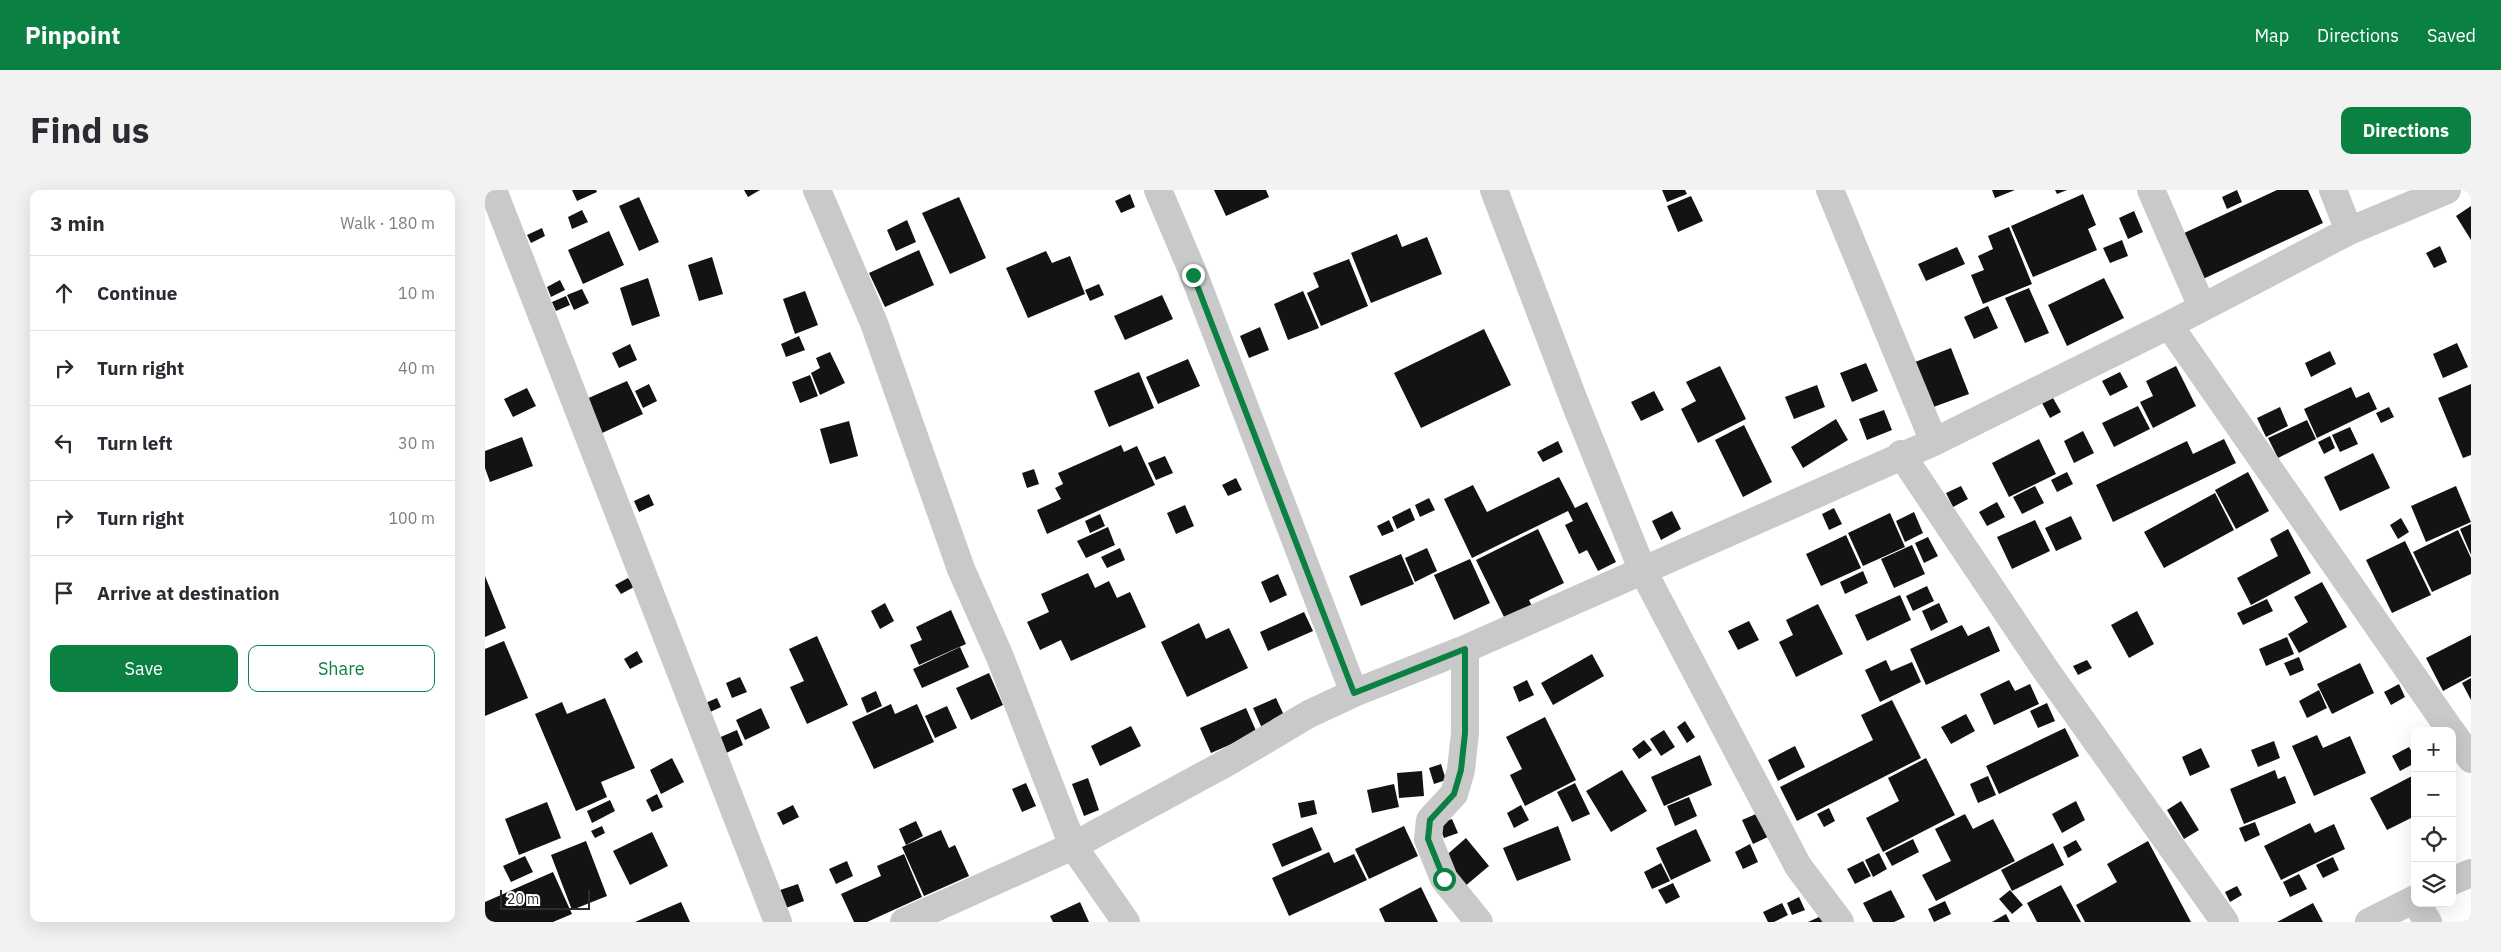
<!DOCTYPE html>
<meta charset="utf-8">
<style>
:root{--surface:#fff;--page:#f2f2f3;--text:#2b2b33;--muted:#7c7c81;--line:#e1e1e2;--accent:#0b8043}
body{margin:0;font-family:"IBM Plex Sans",sans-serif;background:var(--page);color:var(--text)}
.controls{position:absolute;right:15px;bottom:15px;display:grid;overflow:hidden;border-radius:10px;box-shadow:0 5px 20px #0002}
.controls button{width:45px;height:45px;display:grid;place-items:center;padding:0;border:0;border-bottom:1px solid var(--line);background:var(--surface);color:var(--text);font:25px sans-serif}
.scale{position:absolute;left:15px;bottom:12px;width:90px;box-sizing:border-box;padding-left:5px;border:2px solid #2c2c2c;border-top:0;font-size:14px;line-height:18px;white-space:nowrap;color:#2c2c2c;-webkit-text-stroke:4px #fff;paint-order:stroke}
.stop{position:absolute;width:15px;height:15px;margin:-11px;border:4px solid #0b8043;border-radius:50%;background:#fff}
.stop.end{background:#0b8043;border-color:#fff;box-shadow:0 1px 5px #0008}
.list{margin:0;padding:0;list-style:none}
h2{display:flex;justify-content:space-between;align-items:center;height:65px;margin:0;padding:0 20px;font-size:21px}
h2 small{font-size:16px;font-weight:400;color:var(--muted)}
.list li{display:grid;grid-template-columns:32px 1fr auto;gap:15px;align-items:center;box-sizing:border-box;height:75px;padding:0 20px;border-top:1px solid var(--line)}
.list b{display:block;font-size:19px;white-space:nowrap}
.list em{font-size:16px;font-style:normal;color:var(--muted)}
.actions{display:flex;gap:10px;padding:15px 20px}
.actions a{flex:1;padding:11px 0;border:1px solid var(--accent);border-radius:10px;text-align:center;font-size:18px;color:var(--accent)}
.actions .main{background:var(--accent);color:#fff}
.icon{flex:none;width:28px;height:28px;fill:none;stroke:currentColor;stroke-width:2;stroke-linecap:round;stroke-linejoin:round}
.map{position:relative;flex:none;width:1986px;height:732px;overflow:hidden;border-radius:10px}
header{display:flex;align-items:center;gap:30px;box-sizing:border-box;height:70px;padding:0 25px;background:var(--accent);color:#fff}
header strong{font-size:24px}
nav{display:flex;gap:28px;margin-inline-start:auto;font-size:18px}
.intro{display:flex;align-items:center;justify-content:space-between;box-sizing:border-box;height:120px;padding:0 30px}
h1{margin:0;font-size:35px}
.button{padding:12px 22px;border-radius:10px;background:var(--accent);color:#fff;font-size:18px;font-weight:700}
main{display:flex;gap:30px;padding:0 30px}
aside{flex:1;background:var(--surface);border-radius:10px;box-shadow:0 5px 20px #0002}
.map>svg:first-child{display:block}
.building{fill:#131313}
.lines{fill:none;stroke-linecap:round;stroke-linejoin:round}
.minor{stroke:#c9c9c9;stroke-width:28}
.route{stroke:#0b8043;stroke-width:6}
</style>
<header>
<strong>Pinpoint</strong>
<nav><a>Map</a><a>Directions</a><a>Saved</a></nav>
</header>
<div class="intro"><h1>Find us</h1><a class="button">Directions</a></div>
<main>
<aside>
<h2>3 min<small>Walk · 180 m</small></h2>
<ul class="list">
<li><svg class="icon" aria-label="ahead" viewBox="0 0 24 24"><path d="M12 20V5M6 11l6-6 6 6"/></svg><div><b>Continue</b></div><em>10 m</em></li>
<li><svg class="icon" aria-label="right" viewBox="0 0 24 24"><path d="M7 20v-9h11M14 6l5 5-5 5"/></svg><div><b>Turn right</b></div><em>40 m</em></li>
<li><svg class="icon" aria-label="left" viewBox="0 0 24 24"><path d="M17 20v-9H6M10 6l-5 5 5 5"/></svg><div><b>Turn left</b></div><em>30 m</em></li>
<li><svg class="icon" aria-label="right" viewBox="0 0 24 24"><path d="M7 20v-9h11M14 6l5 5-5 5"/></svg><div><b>Turn right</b></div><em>100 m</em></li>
<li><svg class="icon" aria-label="arrive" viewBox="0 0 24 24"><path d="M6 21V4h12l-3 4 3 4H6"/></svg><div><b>Arrive at destination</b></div></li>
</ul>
<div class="actions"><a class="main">Save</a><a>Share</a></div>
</aside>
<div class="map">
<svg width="1986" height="732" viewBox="0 0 1986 732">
<rect width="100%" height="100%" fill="#fff"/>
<path class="building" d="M 87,0 L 111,0 L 112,2 L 92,11 Z
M 259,0 L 275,0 L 263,7 Z
M 729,0 L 781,0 L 784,7 L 741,26 Z
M 1177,0 L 1200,0 L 1202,4 L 1182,12 Z
M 1507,0 L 1530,0 L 1510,8 Z
M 1570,0 L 1582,0 L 1572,4 Z
M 1752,0 L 1757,12 L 1742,19 L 1737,7 Z
M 1792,0 L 1823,0 L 1838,33 L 1718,89 L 1697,44 Z
M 645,4 L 650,17 L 636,23 L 630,11 Z
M 1598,4 L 1611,35 L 1603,39 L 1612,60 L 1548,87 L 1526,36 Z
M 1206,6 L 1218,31 L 1193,42 L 1182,16 Z
M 154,7 L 174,52 L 154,61 L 134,16 Z
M 474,7 L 501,68 L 465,84 L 437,23 Z
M 1986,16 L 1986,50 L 1971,26 Z
M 97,20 L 103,32 L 87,39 L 83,27 Z
M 1649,21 L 1658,42 L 1643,49 L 1634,28 Z
M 422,30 L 431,52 L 411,61 L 402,40 Z
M 1524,37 L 1547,94 L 1498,114 L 1486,85 L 1499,80 L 1493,66 L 1508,59 L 1503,46 Z
M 57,38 L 60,46 L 46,53 L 42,45 Z
M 124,41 L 139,75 L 98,94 L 83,60 Z
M 912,44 L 917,57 L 942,47 L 957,84 L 886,113 L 866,63 Z
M 1637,50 L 1643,66 L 1625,73 L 1618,58 Z
M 1955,56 L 1962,72 L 1949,78 L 1941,63 Z
M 1472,57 L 1480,74 L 1441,91 L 1433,74 Z
M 434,60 L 449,95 L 400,117 L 384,83 Z
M 561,61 L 567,73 L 585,66 L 600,104 L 543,128 L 521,78 Z
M 227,67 L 238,104 L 214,111 L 203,75 Z
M 864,69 L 883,116 L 836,136 L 822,103 L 834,97 L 828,83 Z
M 163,88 L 175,126 L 147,136 L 135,98 Z
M 1619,88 L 1639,128 L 1582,156 L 1563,115 Z
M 75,90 L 80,100 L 66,107 L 62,97 Z
M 614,94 L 619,105 L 605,111 L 600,100 Z
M 1544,98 L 1564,143 L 1540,153 L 1520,108 Z
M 97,99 L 104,113 L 89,120 L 82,105 Z
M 320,101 L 333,135 L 310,144 L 298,109 Z
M 818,101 L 834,138 L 803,150 L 789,114 Z
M 677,105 L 688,129 L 640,150 L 629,126 Z
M 81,106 L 85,115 L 71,121 L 67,112 Z
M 1503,116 L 1513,138 L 1489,149 L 1479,127 Z
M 775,137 L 784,160 L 764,168 L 755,146 Z
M 999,139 L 1026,195 L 936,238 L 909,183 Z
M 314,146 L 320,160 L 301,167 L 296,154 Z
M 1972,153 L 1983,177 L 1958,188 L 1948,164 Z
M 145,154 L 152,170 L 134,178 L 127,163 Z
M 1466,158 L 1484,204 L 1443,219 L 1425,174 Z
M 1845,161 L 1851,174 L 1826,187 L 1820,173 Z
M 345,162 L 360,193 L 335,205 L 326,183 L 335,178 L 331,168 Z
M 703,169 L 715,196 L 673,214 L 661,187 Z
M 1381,173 L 1393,201 L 1367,212 L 1355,183 Z
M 1235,176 L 1261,229 L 1213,253 L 1196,219 L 1211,211 L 1201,192 Z
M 1691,176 L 1711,216 L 1668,238 L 1655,212 L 1668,206 L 1661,191 Z
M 654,182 L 669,218 L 624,237 L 609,201 Z
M 1635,182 L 1643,197 L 1625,206 L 1617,191 Z
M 325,185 L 333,206 L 315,213 L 307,192 Z
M 142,191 L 158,224 L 115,244 L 99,210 Z
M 164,194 L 172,211 L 158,218 L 150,201 Z
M 1986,194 L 1986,265 L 1978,268 L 1953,208 Z
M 1332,195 L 1340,217 L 1309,229 L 1300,207 Z
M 1866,197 L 1871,208 L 1884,202 L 1892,219 L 1832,248 L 1819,219 Z
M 42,198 L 51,216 L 28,227 L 19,209 Z
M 1169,201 L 1179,220 L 1156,231 L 1146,212 Z
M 1568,208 L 1576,222 L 1565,228 L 1557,213 Z
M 1653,216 L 1665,239 L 1629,257 L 1617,233 Z
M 1795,217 L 1803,236 L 1781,247 L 1772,228 Z
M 1904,217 L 1909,227 L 1896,233 L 1891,223 Z
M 1399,220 L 1407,240 L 1382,250 L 1374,229 Z
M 1351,229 L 1363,250 L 1318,278 L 1306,257 Z
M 1822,230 L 1831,249 L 1793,268 L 1783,248 Z
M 364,231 L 373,266 L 345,274 L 335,239 Z
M 1259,235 L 1287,292 L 1258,307 L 1230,250 Z
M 1865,237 L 1873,254 L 1855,262 L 1847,245 Z
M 1598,241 L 1609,263 L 1589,273 L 1579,251 Z
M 1845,246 L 1850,258 L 1839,264 L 1833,252 Z
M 37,247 L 48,276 L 5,292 L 0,278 L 0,261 Z
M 1554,249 L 1571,284 L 1524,307 L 1507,273 Z
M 1739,249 L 1751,273 L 1628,332 L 1611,295 L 1702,251 L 1708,264 Z
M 1073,251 L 1078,262 L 1058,272 L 1052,262 Z
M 636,255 L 639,262 L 652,256 L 670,295 L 562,344 L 552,320 L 576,309 L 570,298 L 578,294 L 573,283 Z
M 1888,263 L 1905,298 L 1855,321 L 1839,287 Z
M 680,266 L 688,283 L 671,290 L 663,273 Z
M 549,279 L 554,294 L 542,298 L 537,283 Z
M 1582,282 L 1588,294 L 1572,302 L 1566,290 Z
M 1763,282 L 1784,321 L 1751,339 L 1730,300 Z
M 1074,287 L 1090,318 L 1102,312 L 1131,372 L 1113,381 L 1102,360 L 1094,364 L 1080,335 L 1088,331 L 1083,321 L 987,368 L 959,309 L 988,295 L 1002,322 Z
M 751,288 L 757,300 L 743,306 L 737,295 Z
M 1476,296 L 1483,309 L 1468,317 L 1461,303 Z
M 1550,296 L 1559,313 L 1537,324 L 1528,307 Z
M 1971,296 L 1986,332 L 1941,352 L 1926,316 Z
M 1730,303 L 1749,340 L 1679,378 L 1659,342 Z
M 164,304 L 169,315 L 154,322 L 149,311 Z
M 944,308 L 950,320 L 935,327 L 930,315 Z
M 1512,312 L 1520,327 L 1502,336 L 1494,322 Z
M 700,315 L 709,336 L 691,344 L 682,323 Z
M 925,318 L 930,330 L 912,339 L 907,327 Z
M 1349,318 L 1357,334 L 1344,340 L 1337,324 Z
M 1187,321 L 1196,339 L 1176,350 L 1167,331 Z
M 1429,322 L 1438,343 L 1420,352 L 1411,331 Z
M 1405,323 L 1420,357 L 1378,376 L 1363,343 Z
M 615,324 L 620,336 L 605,343 L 600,331 Z
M 1586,326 L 1597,349 L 1571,361 L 1560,338 Z
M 1916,328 L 1924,342 L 1913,349 L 1905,335 Z
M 904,330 L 909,341 L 897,346 L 892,336 Z
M 1550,330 L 1565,361 L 1527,379 L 1512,347 Z
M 1986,334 L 1986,365 L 1975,339 Z
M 623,337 L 630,355 L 601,368 L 592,351 Z
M 1053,339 L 1079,393 L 1044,410 L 1047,416 L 1020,429 L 991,370 Z
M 1803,339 L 1826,383 L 1766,415 L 1752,388 L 1793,366 L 1785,349 Z
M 1973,340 L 1986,368 L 1986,384 L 1947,402 L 1928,362 Z
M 1361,345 L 1376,378 L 1336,396 L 1321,364 Z
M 1443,347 L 1453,366 L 1439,373 L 1430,353 Z
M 1920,351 L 1946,405 L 1907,423 L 1881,370 Z
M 1427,355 L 1440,384 L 1409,398 L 1396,369 Z
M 635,358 L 640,370 L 622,378 L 616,367 Z
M 942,358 L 952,381 L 930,392 L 920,368 Z
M 916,364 L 929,394 L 876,416 L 864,386 Z
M 985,369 L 1005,413 L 969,430 L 949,385 Z
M 1378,381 L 1383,393 L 1360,404 L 1355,392 Z
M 603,383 L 610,398 L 624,391 L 632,408 L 645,402 L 661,437 L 586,471 L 576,450 L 555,460 L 542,432 L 564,422 L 556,404 Z
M 793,384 L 802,405 L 785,413 L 776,392 Z
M 0,386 L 21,438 L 0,447 Z
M 143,388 L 149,397 L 136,404 L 130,395 Z
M 1837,392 L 1862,437 L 1814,463 L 1803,444 L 1823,432 L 1809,407 Z
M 1442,396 L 1449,411 L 1428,421 L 1421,406 Z
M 1415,405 L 1426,430 L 1382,451 L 1370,425 Z
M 1782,409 L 1788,421 L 1758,435 L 1752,423 Z
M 400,413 L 409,431 L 395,439 L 386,421 Z
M 1454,413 L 1463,432 L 1446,441 L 1437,421 Z
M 1333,414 L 1358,464 L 1311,487 L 1294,452 L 1308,445 L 1301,430 Z
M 466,420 L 481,454 L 434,475 L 425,455 L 437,450 L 431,437 Z
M 1652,421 L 1669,454 L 1644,468 L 1626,435 Z
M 819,422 L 828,441 L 783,461 L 775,442 Z
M 1264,431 L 1274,450 L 1253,460 L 1243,441 Z
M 714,433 L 721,449 L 744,438 L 763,478 L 702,507 L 676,452 Z
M 1477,435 L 1483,446 L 1504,436 L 1515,461 L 1441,495 L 1425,459 Z
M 1986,445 L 1986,486 L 1958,501 L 1941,468 Z
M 332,446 L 363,515 L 322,534 L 305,497 L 319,491 L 304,459 Z
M 1802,447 L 1809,464 L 1781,476 L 1774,459 Z
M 19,451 L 43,508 L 0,526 L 0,459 Z
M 475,457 L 484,477 L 437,498 L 428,479 Z
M 152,461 L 158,472 L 145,479 L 139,469 Z
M 1107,464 L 1119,486 L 1068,515 L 1056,493 Z
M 1814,467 L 1819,480 L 1805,486 L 1799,473 Z
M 1401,470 L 1406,481 L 1427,472 L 1436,492 L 1395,512 L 1380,480 Z
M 1602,470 L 1607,478 L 1593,485 L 1588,476 Z
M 1875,473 L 1889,503 L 1847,524 L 1832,494 Z
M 504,483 L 518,515 L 486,530 L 471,498 Z
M 255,487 L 262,502 L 247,508 L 241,493 Z
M 1986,488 L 1986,510 L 1977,493 Z
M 1042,490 L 1049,505 L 1034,512 L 1028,497 Z
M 1524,490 L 1530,501 L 1545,494 L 1554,514 L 1509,535 L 1495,504 Z
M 1914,494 L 1920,507 L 1906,515 L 1899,502 Z
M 1834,500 L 1842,518 L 1822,528 L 1814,511 Z
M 391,501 L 397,516 L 382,523 L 376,508 Z
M 120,508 L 150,578 L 116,592 L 122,607 L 91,621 L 50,524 L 77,512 L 82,524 Z
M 232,508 L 236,517 L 223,523 L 218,514 Z
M 791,508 L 803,534 L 780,545 L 768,518 Z
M 1407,510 L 1436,568 L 1312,631 L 1295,597 L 1388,550 L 1376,525 Z
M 1562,513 L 1570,531 L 1553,538 L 1545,521 Z
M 406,514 L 410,524 L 432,514 L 449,552 L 389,579 L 367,532 Z
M 462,516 L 472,538 L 450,548 L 440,526 Z
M 276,518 L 285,538 L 260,550 L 251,530 Z
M 761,518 L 772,543 L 726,563 L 715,538 Z
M 1481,524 L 1490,541 L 1466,554 L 1456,537 Z
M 1060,527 L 1091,590 L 1040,616 L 1025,585 L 1037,579 L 1021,547 Z
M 1200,531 L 1210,547 L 1202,553 L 1192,537 Z
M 646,536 L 656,556 L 615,576 L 606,556 Z
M 1580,538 L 1594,566 L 1514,604 L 1501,576 Z
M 252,540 L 258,555 L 237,565 L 231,549 Z
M 1179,540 L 1190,557 L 1176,566 L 1165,549 Z
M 1832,545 L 1838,558 L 1865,546 L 1881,583 L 1829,606 L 1807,556 Z
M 1159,550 L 1167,560 L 1154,569 L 1147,559 Z
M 1789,551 L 1795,568 L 1773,577 L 1766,560 Z
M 1310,556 L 1320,577 L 1293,591 L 1283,570 Z
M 1924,557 L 1930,567 L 1930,573 L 1915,581 L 1907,566 Z
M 1716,558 L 1725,577 L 1705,586 L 1697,567 Z
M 1215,565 L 1227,595 L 1179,616 L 1166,587 Z
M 187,568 L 199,592 L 176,604 L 165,580 Z
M 1441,568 L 1470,625 L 1398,662 L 1381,628 L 1414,611 L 1403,588 Z
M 956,574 L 961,590 L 949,594 L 944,578 Z
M 1137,580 L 1162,621 L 1126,642 L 1101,601 Z
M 1790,580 L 1793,589 L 1800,586 L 1811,613 L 1759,634 L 1745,599 Z
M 937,581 L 939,606 L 914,608 L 912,583 Z
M 1503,586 L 1511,605 L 1493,613 L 1485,594 Z
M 1927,586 L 1930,592 L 1930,626 L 1902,640 L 1885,608 Z
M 603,588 L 614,620 L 599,626 L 587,594 Z
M 541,593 L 551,616 L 537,622 L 527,599 Z
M 1090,593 L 1105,624 L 1087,632 L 1072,602 Z
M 909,594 L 914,617 L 887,623 L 882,600 Z
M 172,604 L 178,617 L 167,622 L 161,610 Z
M 1204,607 L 1212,626 L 1190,636 L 1182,616 Z
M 125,610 L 130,621 L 107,633 L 102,621 Z
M 829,610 L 832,624 L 816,628 L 813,613 Z
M 1591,611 L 1600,630 L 1577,643 L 1567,624 Z
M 1696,611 L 1714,640 L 1699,649 L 1682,620 Z
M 62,612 L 76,648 L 34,665 L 20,629 Z
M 308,615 L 314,627 L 298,635 L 292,623 Z
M 1036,615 L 1044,630 L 1029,638 L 1022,623 Z
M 1344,618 L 1350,631 L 1339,637 L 1332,624 Z
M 1278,621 L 1289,644 L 1268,654 L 1257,630 Z
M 1480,624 L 1488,639 L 1508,629 L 1530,671 L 1451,711 L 1437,685 L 1466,671 L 1450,639 Z
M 967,629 L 973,643 L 959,648 L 953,634 Z
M 431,631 L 438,646 L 421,655 L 414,639 Z
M 1770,632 L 1775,645 L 1760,652 L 1754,638 Z
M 1825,633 L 1830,643 L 1849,634 L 1860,659 L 1796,690 L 1779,656 Z
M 117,636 L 120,643 L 110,648 L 106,641 Z
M 919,636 L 933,666 L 884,689 L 870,659 Z
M 1073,636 L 1086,670 L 1032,691 L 1018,658 Z
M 827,637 L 837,660 L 797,677 L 787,654 Z
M 1211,639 L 1226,671 L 1186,690 L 1171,658 Z
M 456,640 L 464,658 L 470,655 L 484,686 L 439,706 L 417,657 Z
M 167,642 L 183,676 L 145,695 L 128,661 Z
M 981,648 L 1004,676 L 979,697 L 957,669 Z
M 1428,649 L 1434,662 L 1407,676 L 1400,663 Z
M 1591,650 L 1597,660 L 1583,668 L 1578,657 Z
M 101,651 L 122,706 L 87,720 L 66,665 Z
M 1663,651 L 1706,732 L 1600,732 L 1591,715 L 1632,692 L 1622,674 Z
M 1568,653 L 1579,675 L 1527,701 L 1516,680 Z
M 1265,654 L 1273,672 L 1258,679 L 1250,662 Z
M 844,662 L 849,673 L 869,664 L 882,690 L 804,726 L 787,688 Z
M 1394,663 L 1402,679 L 1388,687 L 1380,670 Z
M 419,664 L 437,707 L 382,732 L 369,732 L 356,704 L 396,686 L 392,676 Z
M 40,666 L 48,682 L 26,692 L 18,676 Z
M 1848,667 L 1854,680 L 1838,688 L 1831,675 Z
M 362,671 L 368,686 L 351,694 L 344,679 Z
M 1378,671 L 1386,686 L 1370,694 L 1362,679 Z
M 1176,673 L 1185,691 L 1167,699 L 1159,682 Z
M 68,682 L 87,724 L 68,732 L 0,732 L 0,712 Z
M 1814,684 L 1822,699 L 1805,707 L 1798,692 Z
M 1188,693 L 1195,707 L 1181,714 L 1173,700 Z
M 313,694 L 319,711 L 301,718 L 295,700 Z
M 1576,695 L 1596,732 L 1552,732 L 1542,713 Z
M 1752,696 L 1757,705 L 1745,712 L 1740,702 Z
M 936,697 L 953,732 L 900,732 L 894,719 Z
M 1406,700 L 1420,727 L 1409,732 L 1388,732 L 1378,713 Z
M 1525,700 L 1538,715 L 1527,724 L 1514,709 Z
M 1314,707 L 1320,720 L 1307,725 L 1302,713 Z
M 1460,711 L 1466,724 L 1449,732 L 1443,719 Z
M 196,712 L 205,732 L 150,732 Z
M 595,712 L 604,732 L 568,732 L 565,726 Z
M 1297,713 L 1303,725 L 1289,732 L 1283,732 L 1278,722 Z
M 1828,713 L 1838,732 L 1792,732 Z
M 1345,722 L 1350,732 L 1323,732 Z
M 1521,724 L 1525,732 L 1507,732 Z"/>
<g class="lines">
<path class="minor" d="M 8,0 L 293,732
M 332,0 L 389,133 L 476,379 L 515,467 L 588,656 L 641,732
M 673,0 L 709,85 L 869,503
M 1009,0 L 1090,213 L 1157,379 L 1313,676 L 1355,732
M 1345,0 L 1449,252
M 1666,0 L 1717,117
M 1848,0 L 1864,41
M 1684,135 L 1966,541
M 1416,264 L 1558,476 L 1740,732
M 980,459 L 980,543 L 976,580 L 969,604 L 945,630 L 943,649 L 959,689 L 994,732
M 1967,542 L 1986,569
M 1967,691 L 1986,683
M 1931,713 L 1943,732
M 419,732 L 588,656 L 743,572 L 824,524 L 869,503 L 980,459 L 1449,252 L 1684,135 L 1864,41 L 1962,0
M 1884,732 L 1930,709"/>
</g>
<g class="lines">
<path class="route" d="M 708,85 L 869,503 L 980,459 L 980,543 L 976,580 L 969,604 L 945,630 L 943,649 L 959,689"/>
</g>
</svg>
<div class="controls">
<button>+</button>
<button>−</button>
<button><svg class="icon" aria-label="locate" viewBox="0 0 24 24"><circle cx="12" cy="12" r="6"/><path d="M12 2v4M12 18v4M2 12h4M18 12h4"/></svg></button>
<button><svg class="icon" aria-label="layers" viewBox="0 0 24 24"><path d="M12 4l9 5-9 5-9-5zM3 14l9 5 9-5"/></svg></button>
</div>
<div class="scale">20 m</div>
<div class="stop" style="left:959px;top:689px"></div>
<div class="stop end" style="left:708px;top:85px"></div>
</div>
</main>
